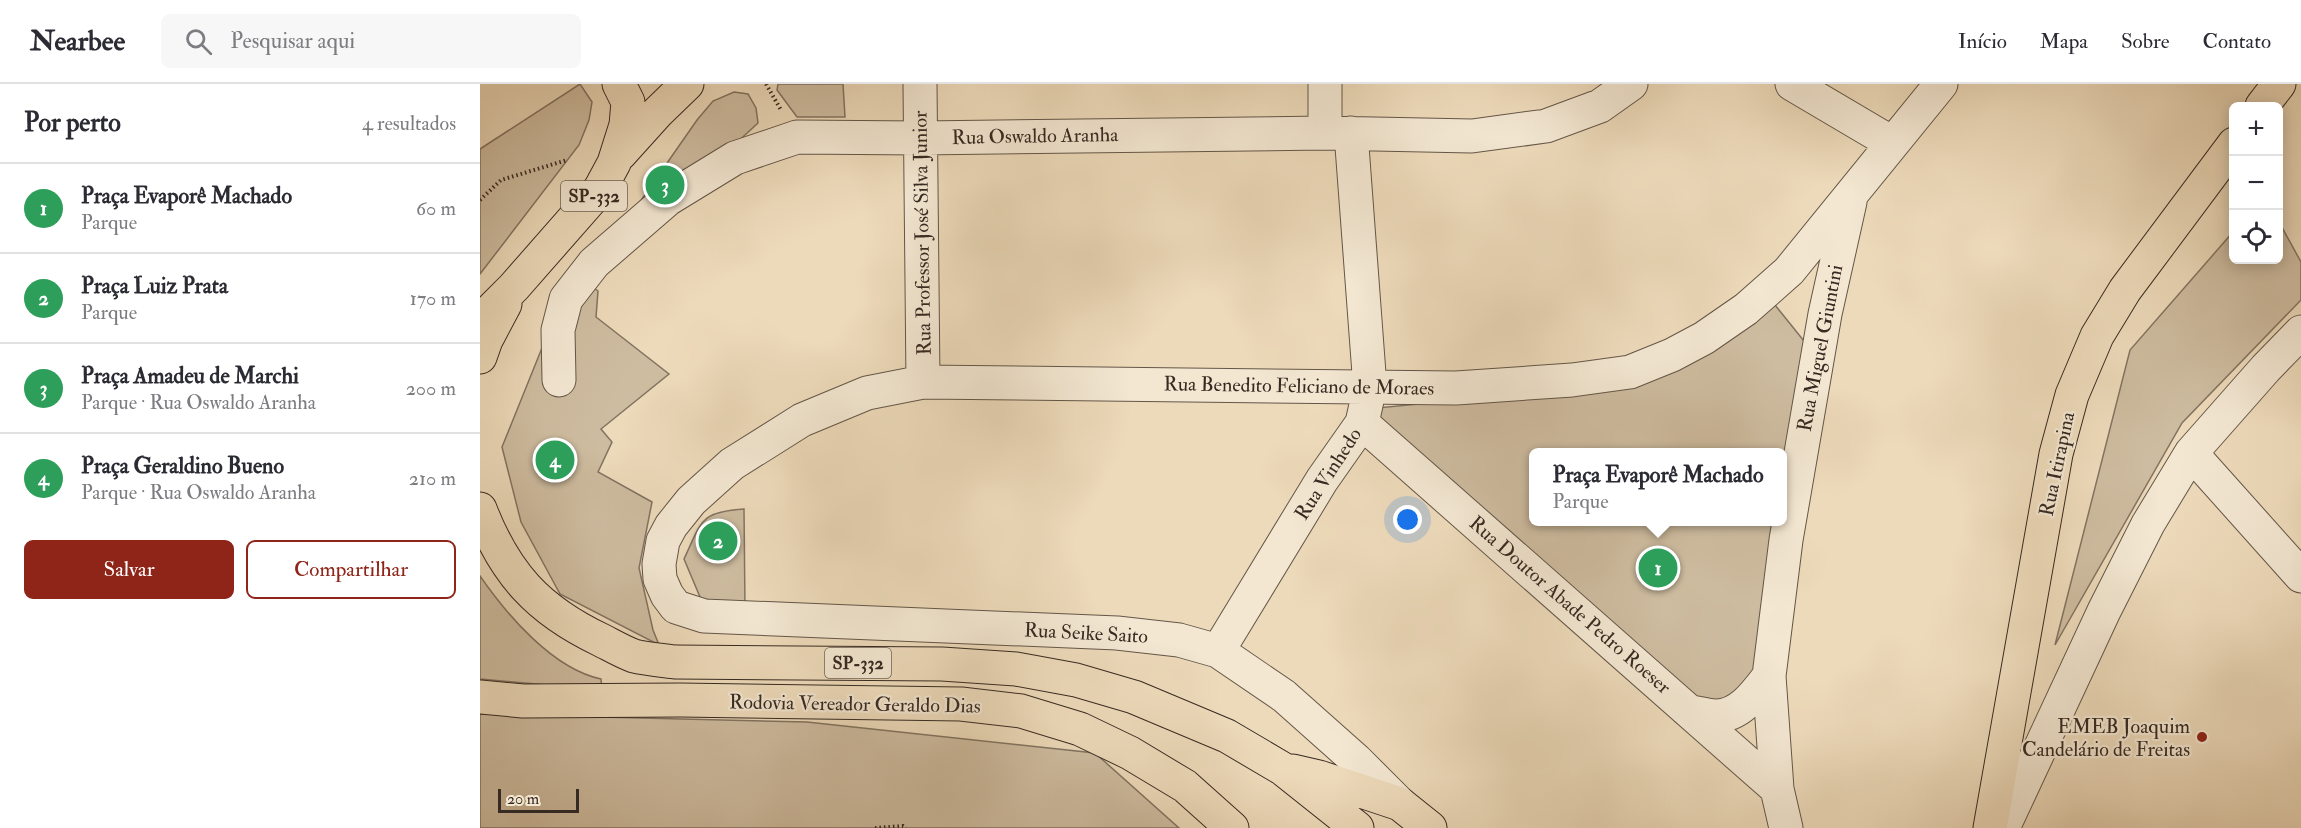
<!DOCTYPE html>
<html lang="pt">
<meta charset="utf-8">
<style>
:root{--surface:#fff;--page:#f7f7f7;--text:#2b2b33;--muted:#7c7c81;--line:#e1e1e2;--accent:#8f2418}
body{margin:0;font-family:"IM FELL Double Pica",serif;background:var(--page);color:var(--text)}
.controls{position:absolute;right:18px;top:18px;display:grid;overflow:hidden;border-radius:9px;box-shadow:0 3px 15px #0003}
.controls button{width:54px;height:54px;display:grid;place-items:center;padding:0;border:0;border-bottom:2px solid var(--line);background:var(--surface);color:var(--text);font:30px sans-serif}
.scale{position:absolute;left:18px;bottom:15px;width:81px;box-sizing:border-box;padding-left:6px;border:3px solid #372a22;border-top:0;font-size:16px;line-height:21px;white-space:nowrap;color:#372a22;-webkit-text-stroke:4px #f3e7d2;paint-order:stroke}
.you{position:absolute;left:928px;top:436px;width:21px;height:21px;margin:-15px;border:4px solid #fff;border-radius:50%;background:#1a73e8;box-shadow:0 0 0 9px #1a73e833}
.badge{display:grid;place-items:center;width:39px;height:39px;border-radius:50%;background:var(--accent);color:#fff;font-size:20px;font-weight:700}
.pin{position:absolute;translate:-50% -50%;border:3px solid #fff;box-shadow:0 2px 6px #0006}
.popup{position:absolute;left:1049px;top:364px;width:258px;height:78px;box-sizing:border-box;display:grid;place-content:center;border-radius:9px;background:var(--surface);filter:drop-shadow(0 2px 4px #0005);font-size:20px;white-space:nowrap;color:var(--muted)}
.popup b{font-size:22px;color:var(--text)}
.popup::after{content:'';position:absolute;left:50%;top:100%;margin-left:-12px;border:12px solid transparent;border-top-color:var(--surface)}
.list{margin:0;padding:0;list-style:none}
h2{display:flex;justify-content:space-between;align-items:center;height:78px;margin:0;padding:0 24px;font-size:26px}
h2 small{font-size:20px;font-weight:400;color:var(--muted)}
.list li{display:grid;grid-template-columns:39px 1fr auto;gap:18px;align-items:center;box-sizing:border-box;height:90px;padding:0 24px;border-top:2px solid var(--line)}
.list b{display:block;font-size:22px;white-space:nowrap}
.list p{margin:0;font-size:20px;white-space:nowrap;color:var(--muted)}
.list em{font-size:20px;font-style:normal;color:var(--muted)}
.actions{display:flex;gap:12px;padding:18px 24px}
.actions a{flex:1;padding:14px 0;border:2px solid var(--accent);border-radius:9px;text-align:center;font-size:21px;color:var(--accent)}
.actions .main{background:var(--accent);color:#fff}
.icon{flex:none;width:33px;height:33px;fill:none;stroke:currentColor;stroke-width:2;stroke-linecap:round;stroke-linejoin:round}
.map{position:relative;flex:none;width:1821px;height:744px;overflow:hidden}
header{display:flex;align-items:center;gap:36px;box-sizing:border-box;height:84px;padding:0 30px;background:var(--surface);border-bottom:2px solid var(--line)}
header strong{font-size:28px}
nav{display:flex;gap:33px;margin-inline-start:auto;font-size:21px}
.search{width:420px;height:54px;background:var(--page);display:flex;align-items:center;gap:15px;box-sizing:border-box;padding:0 21px;border-radius:9px;color:var(--muted);font-size:22px}
main{display:flex}
aside{flex:1;background:var(--surface)}
.map>svg:first-child{display:block}
.green{fill:#cebca0;stroke:#827361;stroke-width:1.5;fill-rule:evenodd}
.lines{fill:none;stroke-linecap:round;stroke-linejoin:round}
.minor-casing{stroke:#645648;stroke-width:35}
.major-casing{stroke:#372a22;stroke-width:35}
.path{stroke:#372a22;stroke-width:4;stroke-dasharray:1.5 3;stroke-linecap:butt}
.minor{stroke:#f3e7d2;stroke-width:33}
.major{stroke:#eddaba;stroke-width:33}
.poi-dot{fill:#8f2418;stroke:#f3e7d2;stroke-width:2}
.labels{text-anchor:middle;dominant-baseline:central;stroke-width:4.5;stroke-linejoin:round;paint-order:stroke}
.shield{fill:#f3e7d2;stroke:#6f6357;stroke-width:1.5}
.shield-label{font-size:18px;font-weight:bold;fill:#372a22}
.street-label{font-size:20px;fill:#372a22;stroke:#f3e7d2}
.poi-label{font-size:20px;fill:#372a22;stroke:#f3e7d2;text-anchor:end}
</style>
<header>
<strong>Nearbee</strong>
<div class="search"><svg class="icon" aria-label="search" viewBox="0 0 24 24"><circle cx="10" cy="10" r="6"/><path d="M15 15l6 6"/></svg>Pesquisar aqui</div>
<nav><a>Início</a><a>Mapa</a><a>Sobre</a><a>Contato</a></nav>
</header>
<main>
<aside>
<h2>Por perto<small>4 resultados</small></h2>
<ul class="list">
<li><span class="badge" style="background:#2e9e5b">1</span><div><b>Praça Evaporê Machado</b><p>Parque</p></div><em>60 m</em></li>
<li><span class="badge" style="background:#2e9e5b">2</span><div><b>Praça Luiz Prata</b><p>Parque</p></div><em>170 m</em></li>
<li><span class="badge" style="background:#2e9e5b">3</span><div><b>Praça Amadeu de Marchi</b><p>Parque · Rua Oswaldo Aranha</p></div><em>200 m</em></li>
<li><span class="badge" style="background:#2e9e5b">4</span><div><b>Praça Geraldino Bueno</b><p>Parque · Rua Oswaldo Aranha</p></div><em>210 m</em></li>
</ul>
<div class="actions"><a class="main">Salvar</a><a>Compartilhar</a></div>
</aside>
<div class="map">
<svg width="1821" height="744" viewBox="0 0 1821 744">
<rect width="100%" height="100%" fill="#eddaba"/>
<filter id="stains"><feTurbulence type="fractalNoise" baseFrequency=".00333" numOctaves="4"/><feColorMatrix values="0 0 0 0 .2 0 0 0 0 .09 0 0 0 0 .02 0 0 0 .5 -.17"/></filter>
<radialGradient id="worn" r=".72"><stop offset=".6" stop-color="#630" stop-opacity="0"/><stop offset="1" stop-color="#630" stop-opacity=".3"/></radialGradient>
<path class="green" d="M 100,0 L 112,18 L 109,36 L 99,61 L 0,190 L 0,65 Z
M 298,0 L 363,0 L 365,33 L 317,33 L 297,6 Z
M 254,8 L 268,10 L 276,24 L 278,39 L 252,63 L 146,138 L 217,36 L 233,17 Z
M 1799,138 L 1821,178 L 1821,216 L 1702,339 L 1575,561 L 1650,266 L 1753,148 L 1754,176 L 1798,176 Z
M 102,195 L 118,207 L 116,233 L 189,290 L 121,345 L 132,358 L 118,388 L 172,418 L 159,484 L 173,546 L 179,561 L 80,510 L 41,438 L 22,363 L 68,249 Z
M 1291,216 L 1324,257 L 1289,617 L 1232,645 L 1197,639 L 914,351 L 876,326 L 1117,303 ZM 1054,368 L 1302,368 L 1302,438 L 1054,438 Z
M 264,425 L 265,524 L 223,520 L 204,475 C 222,437 219,428 264,425 Z
M 0,492 C 27,531 73,585 121,595 L 122,606 L 0,595 Z
M 0,630 L 327,638 L 615,669 L 699,744 L 0,744 Z"/>
<g class="lines">
<defs>
<path id="minor" d="M 440,0 L 443,298
M 1312,0 L 1412,59
M 845,49 L 845,0
M 79,296 L 78,246 L 86,215 L 114,179 L 188,115 L 255,74 L 317,53 L 440,54 L 845,49 L 992,52 L 1066,42 L 1120,22 L 1151,0
M 882,339 L 1297,705
M 1711,369 L 1821,492
M 738,567 L 842,396 L 882,339 L 890,303 L 871,49
M 1212,628 C 1219,629 1228,632 1236,632 C 1260,632 1276,609 1289,592
M 920,720 L 876,676 L 804,612 L 738,567 L 699,556 L 637,549 L 224,532 L 196,523 L 187,511 L 180,495 L 179,480 L 183,457 L 191,442 L 211,417 L 252,380 L 322,336 L 387,309 L 443,298 L 976,304 L 1092,296 L 1150,288 L 1192,271 L 1224,254 L 1266,225 L 1309,187 L 1461,0
M 1306,744 L 1297,705 L 1289,592 L 1306,456 L 1345,230 L 1370,118
M 1523,744 L 1624,527 L 1668,440 L 1711,369 L 1786,284 L 1821,248"/>
<path id="major" d="M 1782,22 L 1799,0
M 140,70 L 177,29 L 207,0
M 0,237 L 34,203 L 120,105 L 134,79 L 146,41 L 148,18 L 139,0
M 0,273 L 6,256 L 25,220
M 0,425 C 25,490 58,526 121,556 C 131,561 143,568 154,572 C 167,575 181,576 195,578 L 462,580 L 536,585 L 596,596 L 654,613 L 747,652 L 803,685 L 877,744
M 0,613 L 43,617 L 200,616 L 481,620 L 541,627 L 600,645 L 650,669 L 705,702 L 752,744
M 813,687 L 839,693 L 920,720 L 950,744
M 1510,744 L 1576,370 L 1592,311 L 1617,252 L 1645,206 L 1754,60"/>
</defs>
<use href="#minor" class="minor-casing"/>
<use href="#major" class="major-casing"/>
<path class="path" d="M 286,0 L 301,26
M 0,116 L 21,96 L 87,76
M 395,744 L 423,742 L 426,744"/>
<use href="#minor" class="minor"/>
<use href="#major" class="major"/>
</g>
<circle class="poi-dot" cx="1722" cy="653" r="6"/>
<g class="labels">
<g class="shield">
<rect x="81" y="97" width="66" height="30" rx="4.5"/>
<rect x="345" y="564" width="66" height="30" rx="4.5"/>
</g>
<g class="shield-label">
<text x="114" y="112">SP-332</text>
<text x="378" y="579">SP-332</text>
</g>
<g class="street-label">
<text transform="translate(555 52) rotate(-1)">Rua Oswaldo Aranha</text>
<text transform="translate(442 149) rotate(-91)">Rua Professor José Silva Junior</text>
<text transform="translate(1340 264) rotate(-79)">Rua Miguel Giuntini</text>
<text transform="translate(819 302) rotate(1)">Rua Benedito Feliciano de Moraes</text>
<text transform="translate(1577 380) rotate(-78)">Rua Itirapina</text>
<text transform="translate(848 390) rotate(-57)">Rua Vinhedo</text>
<text transform="translate(1090 521) rotate(41)">Rua Doutor Abade Pedro Roeser</text>
<text transform="translate(606 549) rotate(3)">Rua Seike Saito</text>
<text transform="translate(375 620) rotate(1)">Rodovia Vereador Geraldo Dias</text>
</g>
<g class="poi-label">
<text x="1710" y="642">EMEB Joaquim<tspan x="1710" dy="23">Candelário de Freitas</tspan></text>
</g>
</g>
<rect width="100%" height="100%" filter="url(#stains)"/>
<rect width="100%" height="100%" fill="url(#worn)"/>
</svg>
<div class="controls">
<button>+</button>
<button>−</button>
<button><svg class="icon" aria-label="locate" viewBox="0 0 24 24"><circle cx="12" cy="12" r="6"/><path d="M12 2v4M12 18v4M2 12h4M18 12h4"/></svg></button>
</div>
<div class="scale">20 m</div>
<div class="you"></div>
<div class="pin badge" style="left:1178px;top:484px;background:#2e9e5b">1</div>
<div class="popup"><b>Praça Evaporê Machado</b>Parque</div>
<div class="pin badge" style="left:238px;top:457px;background:#2e9e5b">2</div>
<div class="pin badge" style="left:185px;top:101px;background:#2e9e5b">3</div>
<div class="pin badge" style="left:75px;top:376px;background:#2e9e5b">4</div>
</div>
</main>
